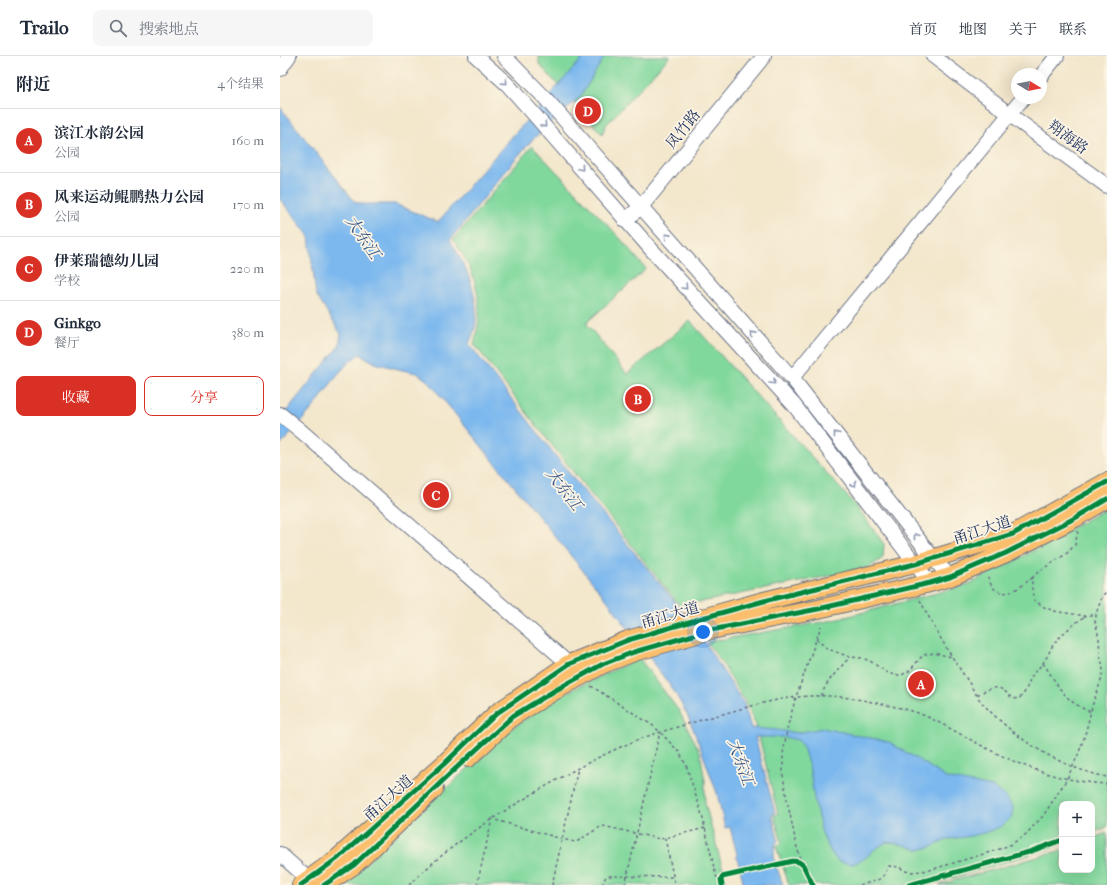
<!DOCTYPE html>
<html lang="zh">
<meta charset="utf-8">
<style>
:root{--surface:#fff;--page:#f6f6f7;--text:#1f2937;--muted:#747a83;--line:#e0e1e3;--accent:#d93025}
body{margin:0;font-family:"IM FELL French Canon","Noto Serif SC",serif;background:var(--page);color:var(--text)}
.controls{position:absolute;right:12px;bottom:12px;display:grid;overflow:hidden;border-radius:8px;box-shadow:0 4px 16px #0002}
.controls button{width:36px;height:36px;display:grid;place-items:center;padding:0;border:0;border-bottom:1px solid var(--line);background:var(--surface);color:var(--text);font:20px sans-serif}
.compass{position:absolute;left:731px;top:12px;width:36px;height:36px;border-radius:50%;background:var(--surface);box-shadow:0 4px 16px #0002;rotate:100deg}
.you{position:absolute;left:423px;top:576px;width:14px;height:14px;margin:-10px;border:3px solid #fff;border-radius:50%;background:#1a73e8;box-shadow:0 0 0 6px #1a73e833}
.badge{display:grid;place-items:center;width:26px;height:26px;border-radius:50%;background:var(--accent);color:#fff;font-size:13px;font-weight:700}
.pin{position:absolute;translate:-50% -50%;border:2px solid #fff;box-shadow:0 1px 4px #0006}
.list{margin:0;padding:0;list-style:none}
h2{display:flex;justify-content:space-between;align-items:center;height:52px;margin:0;padding:0 16px;font-size:17px}
h2 small{font-size:13px;font-weight:400;color:var(--muted)}
.list li{display:grid;grid-template-columns:26px 1fr auto;gap:12px;align-items:center;box-sizing:border-box;height:64px;padding:0 16px;border-top:1px solid var(--line)}
.list b{display:block;font-size:15px;white-space:nowrap}
.list p{margin:0;font-size:13px;white-space:nowrap;color:var(--muted)}
.list em{font-size:13px;font-style:normal;color:var(--muted)}
.actions{display:flex;gap:8px;padding:12px 16px}
.actions a{flex:1;padding:9px 0;border:1px solid var(--accent);border-radius:8px;text-align:center;font-size:14px;color:var(--accent)}
.actions .main{background:var(--accent);color:#fff}
.icon{flex:none;width:22px;height:22px;fill:none;stroke:currentColor;stroke-width:2;stroke-linecap:round;stroke-linejoin:round}
.map{position:relative;flex:none;width:827px;height:829px;overflow:hidden}
header{display:flex;align-items:center;gap:24px;box-sizing:border-box;height:56px;padding:0 20px;background:var(--surface);border-bottom:1px solid var(--line)}
header strong{font-size:19px}
nav{display:flex;gap:22px;margin-inline-start:auto;font-size:14px}
.search{width:280px;height:36px;background:var(--page);display:flex;align-items:center;gap:10px;box-sizing:border-box;padding:0 14px;border-radius:8px;color:var(--muted);font-size:15px}
main{display:flex}
aside{flex:1;background:var(--surface)}
.map>svg:first-child{display:block}
.green{fill:#81d89d;stroke:#4e847e}
.water{fill:#7cb8ee;stroke:#4c74a6}
.lines{fill:none;stroke-linecap:round;stroke-linejoin:round}
.minor-casing{stroke:#676f84;stroke-width:16}
.major-casing{stroke:#676f84;stroke-width:20}
.path{stroke:#676f84;stroke-width:1.5;stroke-dasharray:3 3;stroke-linecap:butt}
.minor{stroke:#fff;stroke-width:14}
.major{stroke:#fabe6d;stroke-width:18}
.cycleway-casing{stroke:#fcf5e5;stroke-width:8}
.cycleway{stroke:#00873e;stroke-width:5}
.oneway{stroke:#8d97ae}
.labels{text-anchor:middle;dominant-baseline:central;stroke-width:3.5;stroke-linejoin:round;paint-order:stroke}
.street-label{font-size:15px;fill:#1b2f5e;stroke:#fcf5e5}
.water-label{font-size:16px;font-style:italic;fill:#385889;stroke:#fcf5e5}
</style>
<header>
<strong>Trailo</strong>
<div class="search"><svg class="icon" aria-label="search" viewBox="0 0 24 24"><circle cx="10" cy="10" r="6"/><path d="M15 15l6 6"/></svg>搜索地点</div>
<nav><a>首页</a><a>地图</a><a>关于</a><a>联系</a></nav>
</header>
<main>
<aside>
<h2>附近<small>4个结果</small></h2>
<ul class="list">
<li><span class="badge">A</span><div><b>滨江水韵公园</b><p>公园</p></div><em>160 m</em></li>
<li><span class="badge">B</span><div><b>风来运动鲲鹏热力公园</b><p>公园</p></div><em>170 m</em></li>
<li><span class="badge">C</span><div><b>伊莱瑞德幼儿园</b><p>学校</p></div><em>220 m</em></li>
<li><span class="badge">D</span><div><b>Ginkgo</b><p>餐厅</p></div><em>380 m</em></li>
</ul>
<div class="actions"><a class="main">收藏</a><a>分享</a></div>
</aside>
<div class="map">
<svg width="827" height="829" viewBox="0 0 827 829">
<rect width="100%" height="100%" fill="#fcf5e5"/>
<filter id="ink" filterUnits="userSpaceOnUse"><feTurbulence type="fractalNoise" baseFrequency=".025" numOctaves="2"/><feDisplacementMap in="SourceGraphic" scale="8" xChannelSelector="R" yChannelSelector="G"/><feConvolveMatrix kernelMatrix="1 2 1 2 8 2 1 2 1" color-interpolation-filters="sRGB"/></filter>
<filter id="wash" filterUnits="userSpaceOnUse"><feTurbulence type="fractalNoise" baseFrequency=".012" numOctaves="4" result="noise"/><feDisplacementMap in="SourceGraphic" scale="16" xChannelSelector="R" yChannelSelector="G"/><feGaussianBlur stdDeviation="0.9" result="paint"/><feColorMatrix in="noise" values="0 0 0 0 0 0 0 0 0 0 0 0 0 0 0 0 0 1.4 0 .05"/><feComposite in="paint" operator="in"/></filter>
<g filter="url(#wash)">
<rect width="100%" height="100%" fill="#f3e7cc"/>
<path class="green" d="M 259,0 L 390,0 L 326,69 L 322,78 L 259,8 Z
M 252,90 L 339,181 L 366,213 L 306,267 L 347,318 L 410,265 L 576,450 L 604,488 L 603,502 L 588,512 L 406,549 L 400,549 L 395,544 L 256,369 L 194,288 C 205,250 197,216 173,184 Z
M 827,452 L 827,771 L 812,777 L 812,748 L 782,748 L 782,788 L 769,793 L 649,829 L 509,829 L 496,790 L 502,787 L 494,759 L 498,758 L 480,685 L 477,679 L 476,669 L 467,649 L 442,607 L 427,586 L 554,564 L 687,529 L 772,485 L 797,469 Z
M 359,602 L 399,655 L 420,696 L 425,725 L 425,747 L 447,829 L 60,829 L 73,819 L 227,676 L 275,642 Z
M 827,777 L 827,829 L 659,829 L 782,794 L 782,814 L 812,814 L 812,782 Z"/>
<path class="water" d="M 304,0 L 325,0 L 300,41 L 253,83 L 231,108 L 188,162 L 170,184 C 186,210 200,239 195,271 C 194,277 191,282 189,288 L 293,422 L 395,546 L 425,587 L 464,648 L 471,672 L 497,674 L 516,677 L 543,672 L 609,686 L 647,709 L 666,722 L 713,731 L 727,742 L 733,752 L 731,762 L 722,770 L 704,777 L 685,781 L 669,783 L 651,791 L 638,794 L 624,789 L 607,786 L 596,792 L 584,803 L 573,808 L 559,806 L 553,799 L 546,787 L 541,774 L 534,742 L 530,714 L 523,691 L 518,684 L 504,681 L 475,681 L 495,757 L 492,759 L 498,784 C 488,796 499,816 503,829 L 464,829 L 459,809 L 457,802 L 457,798 L 450,771 L 445,772 L 437,737 L 421,693 L 407,658 L 394,635 L 327,544 L 149,326 L 137,317 L 122,314 L 95,307 L 80,298 L 70,305 L 57,319 L 37,347 L 0,390 L 0,363 L 59,290 L 61,278 L 36,239 L 29,180 L 0,143 L 0,51 L 75,146 L 83,148 L 115,148 L 158,166 L 229,84 L 301,4 Z"/>
</g>
<g filter="url(#ink)">
<g class="lines">
<defs>
<path id="minor" d="M 196,0 L 227,28 L 252,56 L 370,192 L 514,349 L 650,527
M 224,0 L 266,43 L 512,322 L 653,502 L 670,521
M 653,0 L 729,58 L 827,130
M 0,13 L 9,0
M 761,20 L 777,0
M 345,164 L 361,151 L 484,0
M 512,322 L 743,42
M 0,358 L 21,375 L 289,608
M 0,798 L 35,829"/>
<path id="major" d="M 188,702 L 233,660 L 274,635 L 323,608 L 354,596 L 431,574 L 538,553 L 650,527 L 670,521 L 726,497 L 795,462 L 827,443
M 21,829 L 58,802 L 164,708 L 217,657 L 289,608 L 348,584 L 426,561 L 484,545 L 635,508 L 733,478 L 827,426
M 44,829 L 74,809 L 154,733"/>
</defs>
<use href="#minor" class="minor-casing"/>
<use href="#major" class="major-casing"/>
<path class="path" d="M 798,475 L 795,489 L 786,498 L 758,516 L 752,522 L 752,533 L 754,544 L 764,551 L 774,555 L 805,560 L 816,558
M 708,521 C 710,526 711,531 716,534 C 729,542 741,530 752,522
M 640,544 C 654,572 670,599 688,625 C 693,633 698,643 705,650 C 737,684 781,712 827,721
M 536,583 L 548,593 L 570,601 L 582,602 L 590,605 L 606,616 L 614,619 L 622,619 L 630,614 L 643,599 L 654,597 L 672,601
M 763,607 C 779,630 783,645 811,656
M 311,630 L 372,669 L 380,676 L 399,696 L 406,709 L 422,759 L 436,820 L 441,824
M 697,639 C 712,631 720,627 731,642 L 738,643 C 748,637 747,625 754,617 C 756,614 760,611 762,608 C 767,603 769,595 773,589 C 782,577 793,569 805,560
M 541,640 C 547,624 559,613 570,601
M 385,782 L 395,829
M 523,809 L 517,792 L 507,744 L 503,719 L 503,698 L 508,669 L 516,641 L 541,570
M 129,829 C 163,795 204,767 246,742 C 284,719 323,697 365,681 C 390,673 414,666 439,659 C 471,650 503,640 536,640 C 557,639 577,643 597,647 C 610,650 623,652 635,656 C 655,663 674,675 693,685 C 737,709 776,725 827,728
M 197,829 L 212,763 L 282,783 L 295,786 L 298,785 L 320,771 L 323,770 L 380,783 L 385,782 L 425,772
M 272,829 L 298,712
M 322,829 L 325,822 L 328,820 L 393,821
M 345,829 L 380,676
M 580,829 C 587,827 600,825 604,819 C 606,816 607,813 609,810 L 619,811 L 625,815 L 632,816 L 650,814 L 717,794 L 732,788 L 745,779 L 763,760 L 787,723 L 798,699 L 805,679 L 813,647 L 822,622 L 823,611 L 820,599 L 819,582 L 815,565 L 817,555 L 822,541 L 827,534"/>
<use href="#minor" class="minor"/>
<use href="#major" class="major"/>
<defs>
<path id="cycleway" d="M 21,829 L 58,802 L 164,708 L 217,657 L 289,608 L 348,584 L 426,561 L 484,545 L 635,508 L 733,478 L 827,426
M 44,829 L 74,809 L 173,715 L 233,660 L 274,635 L 323,608 L 354,596 L 431,574 L 538,553 L 650,527 L 670,521 L 726,497 L 795,462 L 827,443
M 442,829 L 441,824 L 442,821 L 513,805 L 519,806 L 523,809 L 533,829
M 629,829 L 749,796 L 782,784"/>
</defs>
<use href="#cycleway" class="cycleway-casing"/>
<use href="#cycleway" class="cycleway"/>
</g>
<defs><path id="oneway-chevron" d="M-2-3.5L2.5 0L-2 3.5" fill="none" stroke-width="1.6" stroke-linecap="round" stroke-linejoin="round"/></defs>
<g class="oneway">
<use href="#oneway-chevron" transform="translate(225 26) rotate(44)"/>
<use href="#oneway-chevron" transform="translate(264 69) rotate(49)"/>
<use href="#oneway-chevron" transform="translate(301 112) rotate(50)"/>
<use href="#oneway-chevron" transform="translate(387 180) rotate(-132)"/>
<use href="#oneway-chevron" transform="translate(405 231) rotate(47)"/>
<use href="#oneway-chevron" transform="translate(473 278) rotate(-132)"/>
<use href="#oneway-chevron" transform="translate(493 326) rotate(47)"/>
<use href="#oneway-chevron" transform="translate(556 378) rotate(-128)"/>
<use href="#oneway-chevron" transform="translate(574 428) rotate(53)"/>
<use href="#oneway-chevron" transform="translate(636 480) rotate(-128)"/>
</g>
</g>
<g class="labels">
<g class="street-label">
<text transform="translate(403 73) rotate(-51)">凤竹路</text>
<text transform="translate(788 81) rotate(36)">翔海路</text>
<text transform="translate(702 474) rotate(-18)">甬江大道</text>
<text transform="translate(390 559) rotate(-16)">甬江大道</text>
<text transform="translate(108 742) rotate(-42)">甬江大道</text>
</g>
<g class="water-label">
<text transform="translate(83 181) rotate(56)">大东江</text>
<text transform="translate(284 433) rotate(53)">大东江</text>
<text transform="translate(461 706) rotate(71)">大东江</text>
</g>
</g>
</svg>
<div class="controls">
<button>+</button>
<button>−</button>
</div>
<svg class="compass" viewBox="-18 -18 36 36"><path d="M0-13l5 13h-10z" fill="#e53935"/><path d="M0 13l5-13h-10z" fill="#747a83"/></svg>
<div class="you"></div>
<div class="pin badge" style="left:641px;top:628px">A</div>
<div class="pin badge" style="left:358px;top:343px">B</div>
<div class="pin badge" style="left:156px;top:439px">C</div>
<div class="pin badge" style="left:308px;top:55px">D</div>
</div>
</main>
